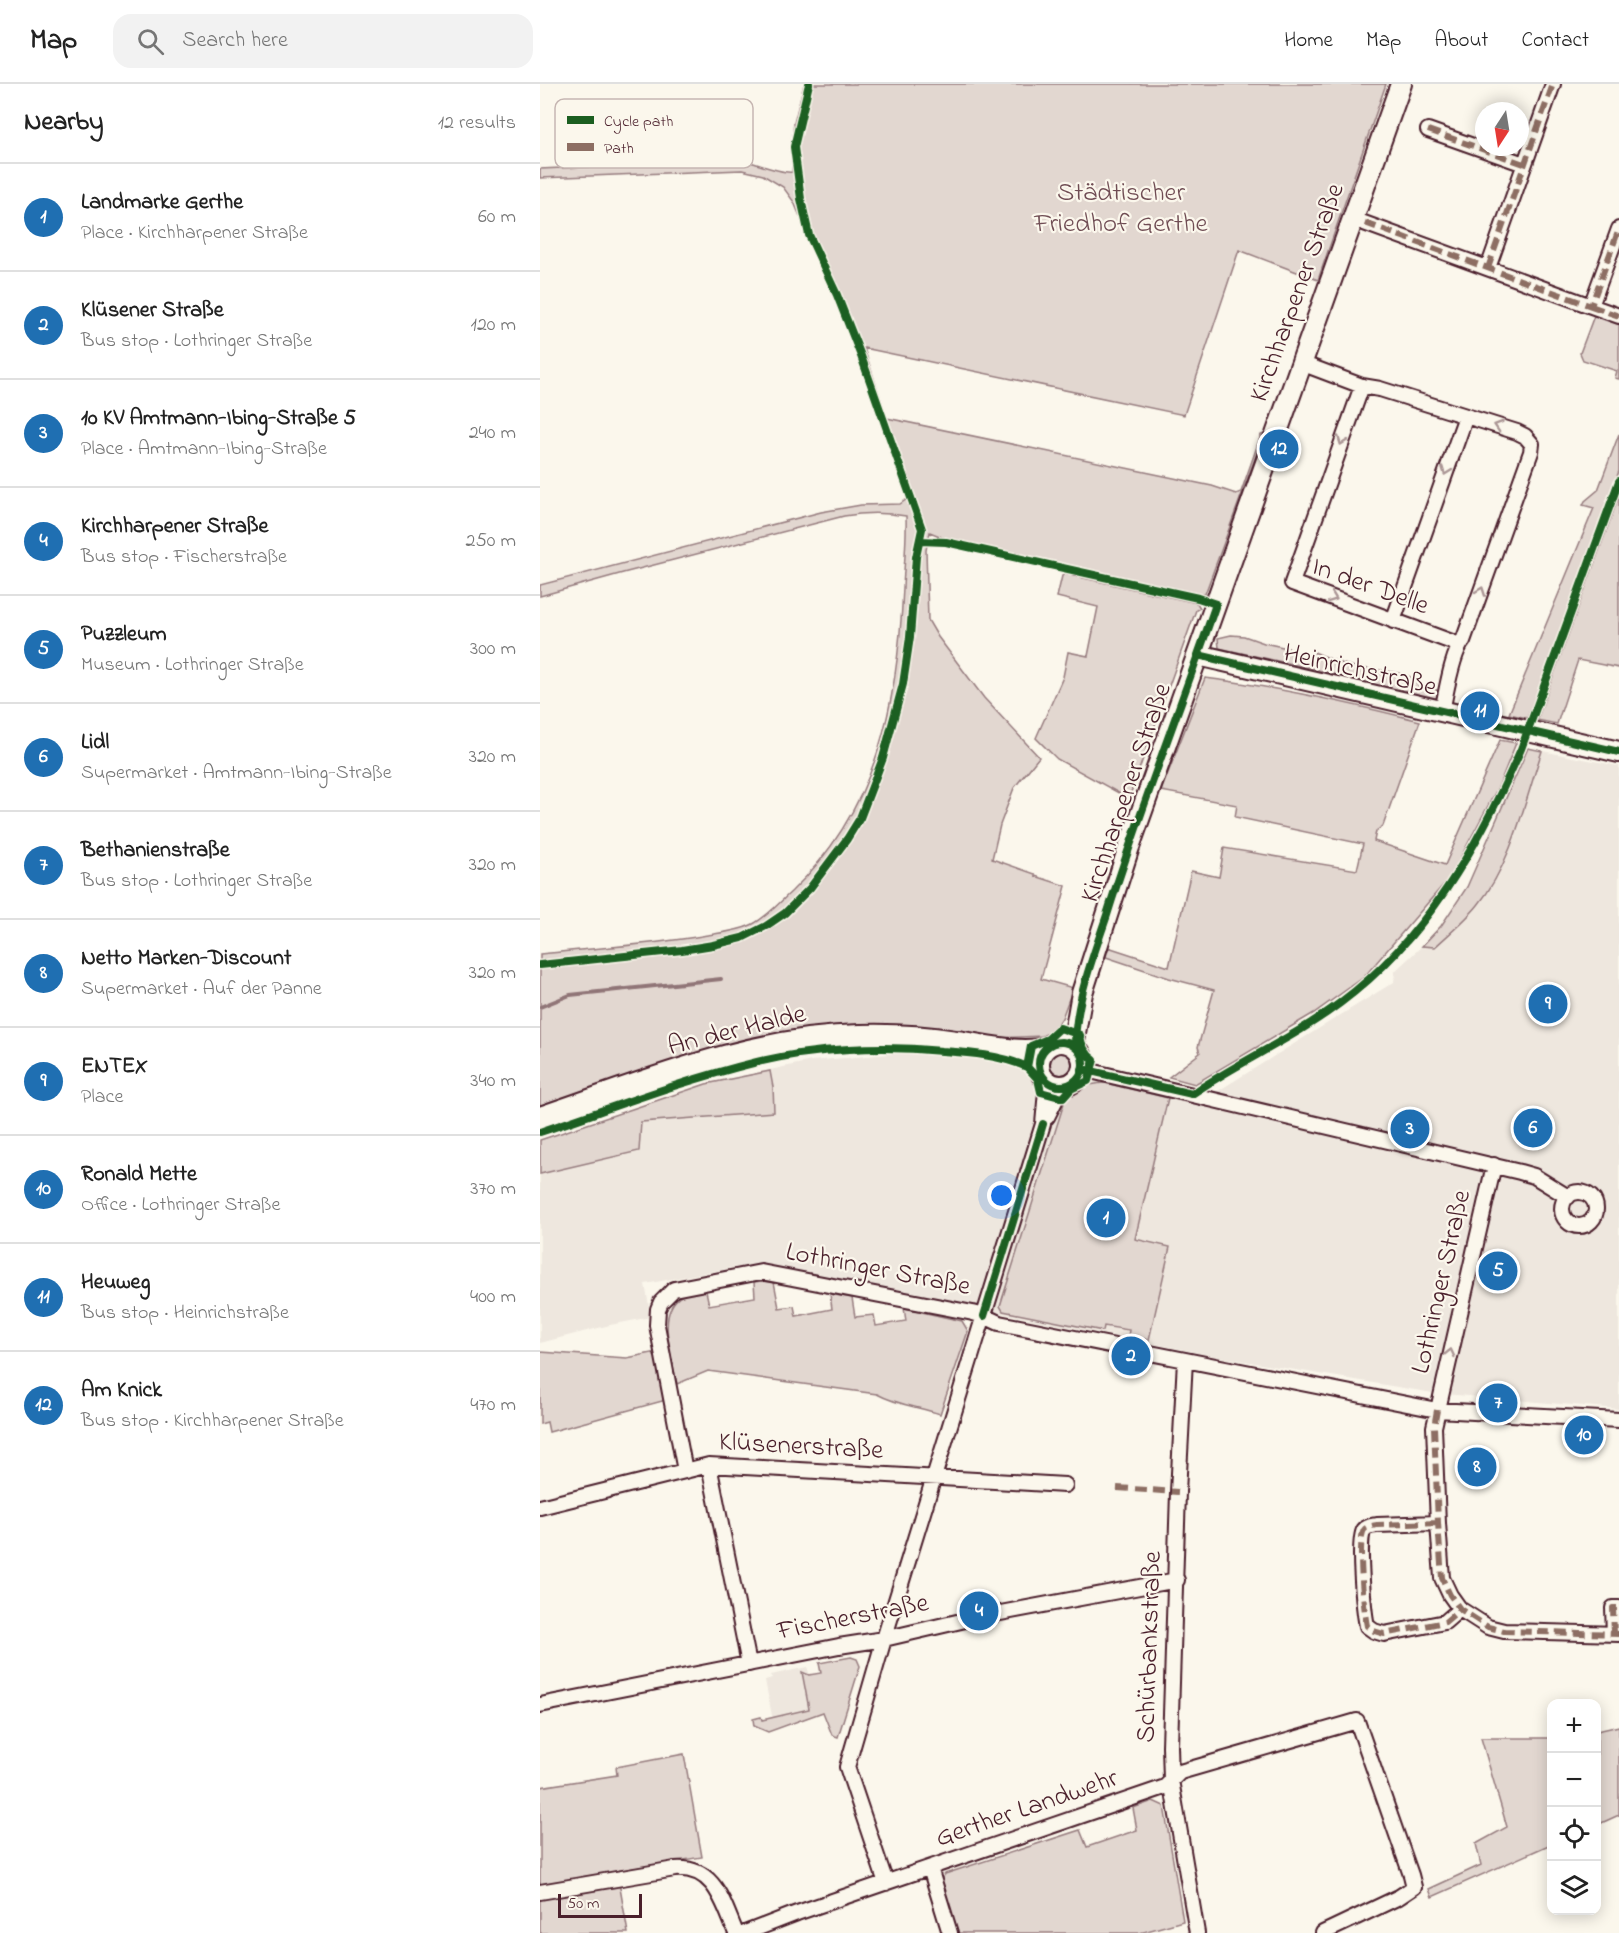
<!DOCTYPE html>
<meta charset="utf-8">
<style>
:root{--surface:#fff;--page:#f2f2f2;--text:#222;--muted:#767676;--line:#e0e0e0;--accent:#1f6fb2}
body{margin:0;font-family:"Indie Flower",sans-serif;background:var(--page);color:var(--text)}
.controls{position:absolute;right:18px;bottom:18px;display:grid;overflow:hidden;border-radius:12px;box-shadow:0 3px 15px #0003}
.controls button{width:54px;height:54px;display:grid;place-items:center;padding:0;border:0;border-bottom:2px solid var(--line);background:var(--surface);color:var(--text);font:30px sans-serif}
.compass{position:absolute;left:935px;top:18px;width:54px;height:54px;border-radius:50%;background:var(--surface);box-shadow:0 3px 15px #0003;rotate:192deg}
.scale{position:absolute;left:18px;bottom:15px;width:84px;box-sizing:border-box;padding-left:6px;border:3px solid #4a1f2b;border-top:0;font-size:16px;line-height:21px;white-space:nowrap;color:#4a1f2b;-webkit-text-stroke:4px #fbf7ec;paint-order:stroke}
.you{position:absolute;left:462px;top:1112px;width:21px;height:21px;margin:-15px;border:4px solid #fff;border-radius:50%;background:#1a73e8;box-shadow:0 0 0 9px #1a73e833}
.badge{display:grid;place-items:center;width:39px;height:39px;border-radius:50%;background:var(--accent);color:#fff;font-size:20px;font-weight:700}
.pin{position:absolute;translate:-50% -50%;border:3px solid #fff;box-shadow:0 2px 6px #0006}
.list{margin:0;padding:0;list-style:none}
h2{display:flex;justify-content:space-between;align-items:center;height:78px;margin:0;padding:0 24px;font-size:26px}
h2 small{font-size:20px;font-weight:400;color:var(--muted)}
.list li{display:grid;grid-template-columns:39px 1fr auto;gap:18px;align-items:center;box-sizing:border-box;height:108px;padding:0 24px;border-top:2px solid var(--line)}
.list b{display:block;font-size:22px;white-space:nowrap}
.list p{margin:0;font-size:20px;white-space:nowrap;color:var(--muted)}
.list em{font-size:20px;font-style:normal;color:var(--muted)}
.icon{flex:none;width:33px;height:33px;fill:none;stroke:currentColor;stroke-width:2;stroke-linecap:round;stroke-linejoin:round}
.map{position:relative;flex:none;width:1079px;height:1849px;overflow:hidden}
header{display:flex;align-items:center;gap:36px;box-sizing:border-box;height:84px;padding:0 30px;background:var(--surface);border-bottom:2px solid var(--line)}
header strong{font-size:28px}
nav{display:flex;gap:33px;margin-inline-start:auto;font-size:21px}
.search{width:420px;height:54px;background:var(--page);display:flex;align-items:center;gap:15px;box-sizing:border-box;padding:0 21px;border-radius:18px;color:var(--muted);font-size:22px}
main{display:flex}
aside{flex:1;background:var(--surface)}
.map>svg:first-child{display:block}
.built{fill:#eee7de;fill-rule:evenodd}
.green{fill:#e2d7d0;stroke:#967b7e;stroke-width:1.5}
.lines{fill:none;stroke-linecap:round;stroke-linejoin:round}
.stream{stroke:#907477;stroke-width:4}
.street-casing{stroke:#4a1f2b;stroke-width:18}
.secondary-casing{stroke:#4a1f2b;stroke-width:24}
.street{stroke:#fbf7ec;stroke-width:14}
.secondary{stroke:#fbf7ec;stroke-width:20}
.quiet{stroke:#8d6e63;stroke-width:6;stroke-dasharray:12 6;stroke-linecap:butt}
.cycleway-casing{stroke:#fbf7ec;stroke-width:11}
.cycleway{stroke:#1b5e20;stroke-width:8}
.oneway{stroke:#ab9695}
.labels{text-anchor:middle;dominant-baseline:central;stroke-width:4.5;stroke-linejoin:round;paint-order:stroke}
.park-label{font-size:27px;fill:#704d54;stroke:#fbf7ec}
.street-label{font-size:27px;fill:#4a1f2b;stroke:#fbf7ec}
.key{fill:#fbf7ec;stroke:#c6b6b2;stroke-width:1.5}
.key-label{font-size:16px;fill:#4a1f2b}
</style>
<header>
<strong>Map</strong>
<div class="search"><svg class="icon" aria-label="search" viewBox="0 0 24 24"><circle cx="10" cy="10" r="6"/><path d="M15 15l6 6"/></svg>Search here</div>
<nav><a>Home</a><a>Map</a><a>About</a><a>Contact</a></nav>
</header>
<main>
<aside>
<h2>Nearby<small>12 results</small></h2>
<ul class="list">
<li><span class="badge">1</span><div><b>Landmarke Gerthe</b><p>Place · Kirchharpener Straße</p></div><em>60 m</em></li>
<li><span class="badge">2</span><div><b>Klüsener Straße</b><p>Bus stop · Lothringer Straße</p></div><em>120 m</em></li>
<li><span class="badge">3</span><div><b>10 KV Amtmann-Ibing-Straße 5</b><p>Place · Amtmann-Ibing-Straße</p></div><em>240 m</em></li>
<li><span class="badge">4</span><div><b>Kirchharpener Straße</b><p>Bus stop · Fischerstraße</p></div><em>250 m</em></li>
<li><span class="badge">5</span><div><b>Puzzleum</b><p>Museum · Lothringer Straße</p></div><em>300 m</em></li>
<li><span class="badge">6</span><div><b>Lidl</b><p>Supermarket · Amtmann-Ibing-Straße</p></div><em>320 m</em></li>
<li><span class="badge">7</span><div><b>Bethanienstraße</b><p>Bus stop · Lothringer Straße</p></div><em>320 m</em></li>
<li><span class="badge">8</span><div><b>Netto Marken-Discount</b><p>Supermarket · Auf der Panne</p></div><em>320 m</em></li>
<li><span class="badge">9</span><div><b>ENTEX</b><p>Place</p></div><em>340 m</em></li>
<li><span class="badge">10</span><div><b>Ronald Mette</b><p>Office · Lothringer Straße</p></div><em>370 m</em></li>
<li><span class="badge">11</span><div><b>Heuweg</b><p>Bus stop · Heinrichstraße</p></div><em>400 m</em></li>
<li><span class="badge">12</span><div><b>Am Knick</b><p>Bus stop · Kirchharpener Straße</p></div><em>470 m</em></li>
</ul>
</aside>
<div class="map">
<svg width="1079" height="1849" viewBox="0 0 1079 1849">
<rect width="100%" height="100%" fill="#fbf7ec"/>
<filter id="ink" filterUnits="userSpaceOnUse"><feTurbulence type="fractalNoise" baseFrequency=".0167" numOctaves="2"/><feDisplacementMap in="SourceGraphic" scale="12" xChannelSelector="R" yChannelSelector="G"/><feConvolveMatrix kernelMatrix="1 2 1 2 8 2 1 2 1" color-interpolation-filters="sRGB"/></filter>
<g filter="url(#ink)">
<path class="built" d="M 1002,667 L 1079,682 L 1079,1325 L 893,1309 L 673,1272 L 227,1181 L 197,1183 L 105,1200 L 111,1233 L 70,1241 L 0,1259 L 0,1059 L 46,1041 L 166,1000 L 271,977 L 372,968 L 408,968 L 464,980 L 490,989 L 503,1000 L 514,1005 L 527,1006 L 541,998 L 545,990 L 665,1015 L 854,898 L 855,887 L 882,862 L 895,863 L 938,822 L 958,792 L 971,760 ZM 565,999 L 628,1014 L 595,1156 L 630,1164 L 609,1255 L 588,1251 L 589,1247 L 460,1222 L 525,1016 L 541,1003 L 549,1000 Z
M 311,1573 L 317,1575 L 320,1582 L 298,1653 L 292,1651 L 283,1628 L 228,1648 L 214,1642 L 213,1635 L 221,1633 L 222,1636 L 234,1633 L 232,1632 L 225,1596 L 232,1594 L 231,1591 L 267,1583 L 270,1591 L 281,1589 L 279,1579 Z"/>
<path class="green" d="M 264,0 L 846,0 L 778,196 L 699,166 L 644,331 L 324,264 L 347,334 L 672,402 L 696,410 L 701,408 L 721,351 L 724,350 L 665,510 L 658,510 L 402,453 L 390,448 L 386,466 L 388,536 L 398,553 L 444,614 L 499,673 L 474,704 L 460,741 L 452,775 L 495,790 L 495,792 L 526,802 L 501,895 L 533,904 L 522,934 L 514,946 L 502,952 L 458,954 L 309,945 L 0,1025 L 0,870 C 54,864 109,861 162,852 C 177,849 196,848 211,841 C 225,835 241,817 252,807 C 338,725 358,617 363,504 C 364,481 367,456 366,432 C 344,428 326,428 304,432 L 83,489 L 0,512 L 0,501 L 281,428 L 321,421 L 360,420 L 367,415 L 306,241 L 265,151 L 261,135 L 254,118 L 243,103 L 223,91 L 202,86 L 0,94 L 0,85 L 203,76 C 216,79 242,90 252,88 L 251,63 L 254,39 Z
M 1055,229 L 1079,238 L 1079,295 L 1075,294 L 1077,287 L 1043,276 L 1040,269 Z
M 1079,350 L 1079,387 L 1011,574 L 987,634 L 969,630 L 1054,424 L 1043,421 L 1045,417 L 1058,406 Z
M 1079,412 L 1079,584 L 1038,576 L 1017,640 L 997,636 Z
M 525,490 L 657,519 L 660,524 L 656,526 L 590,711 L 584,712 L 517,675 L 496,654 L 523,593 L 528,568 L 548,572 L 558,523 L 517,513 L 522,492 Z
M 691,551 L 704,552 L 724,559 L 752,565 L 760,574 L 771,573 L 774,568 C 789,574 799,580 815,583 C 829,586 863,587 872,594 C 876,596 878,601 880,605 L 887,603 L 899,607 L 895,617 L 774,585 L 679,564 L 678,554 Z
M 665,594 C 738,603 809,619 880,637 L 843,742 L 836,747 L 834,757 L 905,781 L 960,656 L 976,659 L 959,701 L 910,793 L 824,893 L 774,929 L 655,1000 L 629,993 L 660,969 L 658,963 L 674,906 L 629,894 L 566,873 L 568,863 L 629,883 L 651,787 L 679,793 L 684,764 L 817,786 L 823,760 L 695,733 L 697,721 L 621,707 Z
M 988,664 L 1002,667 C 985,717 972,779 938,821 C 926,836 909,850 895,863 L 882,862 L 901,842 L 927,803 Z
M 374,958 L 374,962 C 321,960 266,962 214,975 C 143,993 70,1021 0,1044 L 0,1040 L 168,984 L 259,962 Z
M508 979a12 12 0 1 1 24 0a12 12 0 1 1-24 0Z
M 230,987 L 233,1003 L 234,1028 L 101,1038 L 99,1067 L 0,1090 L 0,1056 L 166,1000 Z
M 565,999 L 628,1014 L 595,1155 L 630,1163 L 609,1256 L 588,1252 L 589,1246 L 564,1242 L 563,1247 L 463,1227 L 460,1222 L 525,1016 C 536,1003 549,1000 565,999 Z
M 221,1197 L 234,1198 L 239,1224 L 254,1222 L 256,1232 L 292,1225 L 290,1210 L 312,1214 L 315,1233 L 334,1231 L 336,1242 L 366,1237 L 364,1224 L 422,1237 L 428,1247 L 400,1330 C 379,1323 357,1321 337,1310 L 168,1287 L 137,1300 C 133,1276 114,1226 143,1211 C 149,1208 158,1208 166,1207 L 169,1221 L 215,1213 L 214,1198 Z
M 0,1268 L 87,1274 L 117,1268 L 126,1316 L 9,1348 L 7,1338 L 0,1340 Z
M 311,1573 L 317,1575 L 320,1582 L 298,1653 L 292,1651 L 283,1628 L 228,1648 L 214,1642 L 213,1635 L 221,1633 L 222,1636 L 269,1625 L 262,1588 L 269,1591 L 281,1589 L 279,1579 Z
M 1079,1642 L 1079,1731 L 1057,1741 L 1057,1647 Z
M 941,1654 L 1011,1654 L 1011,1760 L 892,1813 L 889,1805 L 941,1781 L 936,1760 L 967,1743 Z
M 144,1670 L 162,1773 L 77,1787 L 88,1849 L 0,1849 L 0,1703 L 77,1691 L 76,1683 Z
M 613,1717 L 624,1722 L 643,1837 L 600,1849 L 418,1849 L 401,1796 L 405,1790 L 540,1746 L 547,1763 L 597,1746 L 593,1724 Z"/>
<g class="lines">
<path class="stream" d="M 0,923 L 30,911 L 181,895"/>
<defs>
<path id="street" d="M 888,46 L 984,80
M 813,135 L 1051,222 L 1079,145
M 948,184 L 1013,0
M 1051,222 L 1079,232
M 761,279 L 822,302 L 840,305 L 977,348 L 985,352 L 992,360 L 991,368 L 923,557 C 912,569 906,610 902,627
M 822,302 L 752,499 L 920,561
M 853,537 L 926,332
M 542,985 L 980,1088 L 994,1092 L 1028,1113
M 507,1033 L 517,1013 L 526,1001
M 954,1081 L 894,1343 L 898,1439 L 902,1494 L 910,1511 L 920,1525 L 948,1543 L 964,1547 L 1079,1550
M1022 1125a17 17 0 1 1 34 0a17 17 0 1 1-34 0Z
M 645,1276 L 638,1408 L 630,1662 L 631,1696 L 657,1849
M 169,1381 L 209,1580
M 145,1387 L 117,1241 L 118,1225 L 121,1218 L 134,1205 L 221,1188 L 433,1229 L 444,1232 L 459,1239 L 897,1326 L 1079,1336
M 0,1423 L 169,1381 L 525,1401
M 898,1439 L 837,1441 C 832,1442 827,1442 824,1446 C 817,1457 824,1528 827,1542 L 834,1547 L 844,1550 L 905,1538 L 920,1525
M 1074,1550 L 1073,1524 L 1079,1524
M 0,1621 L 299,1562 L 344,1555 L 434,1534 L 637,1496
M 390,1784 L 410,1849
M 346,1799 L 307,1683 L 344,1555 L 503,1040 L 507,996
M 0,1808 L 135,1785 C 175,1782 183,1819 196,1849
M 205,1849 L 257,1829 L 625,1703 L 640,1688 L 817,1637 L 871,1791 L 874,1803 L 859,1813 L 783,1849"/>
<path id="secondary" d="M 658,571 L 1079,668
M499 980a22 22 0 1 1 44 0a22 22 0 1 1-44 0Z
M 535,963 L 535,949 L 542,909 L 588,766 L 861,0
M 0,1033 C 104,998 209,953 320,951 C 353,950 384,952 416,957 C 446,961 476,970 506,964"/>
</defs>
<use href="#street" class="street-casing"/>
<use href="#secondary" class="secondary-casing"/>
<use href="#street" class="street"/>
<use href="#secondary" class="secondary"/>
<path class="quiet" d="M 888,46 L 984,80
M 825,139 L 1051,222 L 1079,145
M 948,184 L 1013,0
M 1051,222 L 1079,232
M 897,1326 L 894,1343 L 898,1439 L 902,1494 L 910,1511 L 920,1525 L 948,1543 L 964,1547 L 1079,1550
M 577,1404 L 638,1408
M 898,1439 L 837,1441 C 832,1442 827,1442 824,1446 C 817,1457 824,1528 827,1542 L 834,1547 L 844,1550 L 905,1538 L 920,1525
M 1074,1550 L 1073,1524 L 1079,1524"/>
<defs>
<path id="cycleway" d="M 380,457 L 406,458 L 658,514 L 676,520 C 640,624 600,726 567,831 C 553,873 535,918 535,963
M 658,571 L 1079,668
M 0,881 L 142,866 L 173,861 L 202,854 L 226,842 L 245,829 L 270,804 L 307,755 L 320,734 L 343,674 L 363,600 L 370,553 L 376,473 L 382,445 L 321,272 L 297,211 L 269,151 L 261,115 L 254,63 L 269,0
M 520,944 L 540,951 C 541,961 545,970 554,976 L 548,997 L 531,1005 L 523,1014 L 501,1008 L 498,995 L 487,983 L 491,962 L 508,955 Z
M499 980a22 22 0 1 1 44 0a22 22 0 1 1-44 0Z
M 542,985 L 652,1010 C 700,977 754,954 800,919 C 886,855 939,761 981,665 L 1079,397
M 0,1048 C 71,1024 144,996 217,978 C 276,964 342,961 402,967 C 431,969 460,971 487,983
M 444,1232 L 503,1040"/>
</defs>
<use href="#cycleway" class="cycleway-casing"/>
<use href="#cycleway" class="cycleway"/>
</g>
<defs><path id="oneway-chevron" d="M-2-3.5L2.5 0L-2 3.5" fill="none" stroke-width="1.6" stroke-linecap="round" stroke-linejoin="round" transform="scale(1.5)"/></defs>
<g class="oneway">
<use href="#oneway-chevron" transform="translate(958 342) rotate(-162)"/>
<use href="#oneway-chevron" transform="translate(802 357) rotate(110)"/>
<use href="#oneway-chevron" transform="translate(906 387) rotate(110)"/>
<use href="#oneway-chevron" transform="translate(941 507) rotate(-70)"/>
<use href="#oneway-chevron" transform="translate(793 514) rotate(21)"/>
<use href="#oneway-chevron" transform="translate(910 1269) rotate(-77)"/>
</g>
</g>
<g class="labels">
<g class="park-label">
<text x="581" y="109">Städtischer<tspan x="581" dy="31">Friedhof Gerthe</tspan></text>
</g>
<g class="street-label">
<text transform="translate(758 209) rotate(-70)">Kirchharpener Straße</text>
<text transform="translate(830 503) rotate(20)">In der Delle</text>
<text transform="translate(820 587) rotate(13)">Heinrichstraße</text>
<text transform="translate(587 709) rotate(-71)">Kirchharpener Straße</text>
<text transform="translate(197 947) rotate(-14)">An der Halde</text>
<text transform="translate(338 1186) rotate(11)">Lothringer Straße</text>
<text transform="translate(902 1198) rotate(-77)">Lothringer Straße</text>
<text transform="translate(261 1363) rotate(3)">Klüsenerstraße</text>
<text transform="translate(313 1534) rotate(-11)">Fischerstraße</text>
<text transform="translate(610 1563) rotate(-88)">Schürbankstraße</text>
<text transform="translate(487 1725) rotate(-19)">Gerther Landwehr</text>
</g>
</g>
<rect x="15" y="15" width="198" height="69" rx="9" class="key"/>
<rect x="27" y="32" width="27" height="8" fill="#1b5e20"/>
<rect x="27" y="59" width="27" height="8" fill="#8d6e63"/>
<g class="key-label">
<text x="64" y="42">Cycle path</text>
<text x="64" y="69">Path</text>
</g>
</svg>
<div class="controls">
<button>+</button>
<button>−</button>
<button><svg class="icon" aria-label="locate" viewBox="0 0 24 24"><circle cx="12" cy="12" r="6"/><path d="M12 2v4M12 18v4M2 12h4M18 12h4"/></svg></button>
<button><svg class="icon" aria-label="layers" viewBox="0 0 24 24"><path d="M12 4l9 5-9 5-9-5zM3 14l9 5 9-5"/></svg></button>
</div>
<svg class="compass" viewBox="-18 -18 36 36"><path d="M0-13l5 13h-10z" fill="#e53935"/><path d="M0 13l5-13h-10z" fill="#767676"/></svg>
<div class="scale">50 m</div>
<div class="you"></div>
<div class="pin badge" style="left:566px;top:1134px">1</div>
<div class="pin badge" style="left:591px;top:1272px">2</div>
<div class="pin badge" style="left:870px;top:1045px">3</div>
<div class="pin badge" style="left:439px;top:1527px">4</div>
<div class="pin badge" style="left:958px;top:1187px">5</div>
<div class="pin badge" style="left:993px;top:1044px">6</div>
<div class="pin badge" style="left:958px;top:1319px">7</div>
<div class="pin badge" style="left:937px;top:1383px">8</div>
<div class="pin badge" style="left:1008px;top:920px">9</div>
<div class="pin badge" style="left:1044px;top:1351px">10</div>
<div class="pin badge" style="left:940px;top:627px">11</div>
<div class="pin badge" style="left:739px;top:365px">12</div>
</div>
</main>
